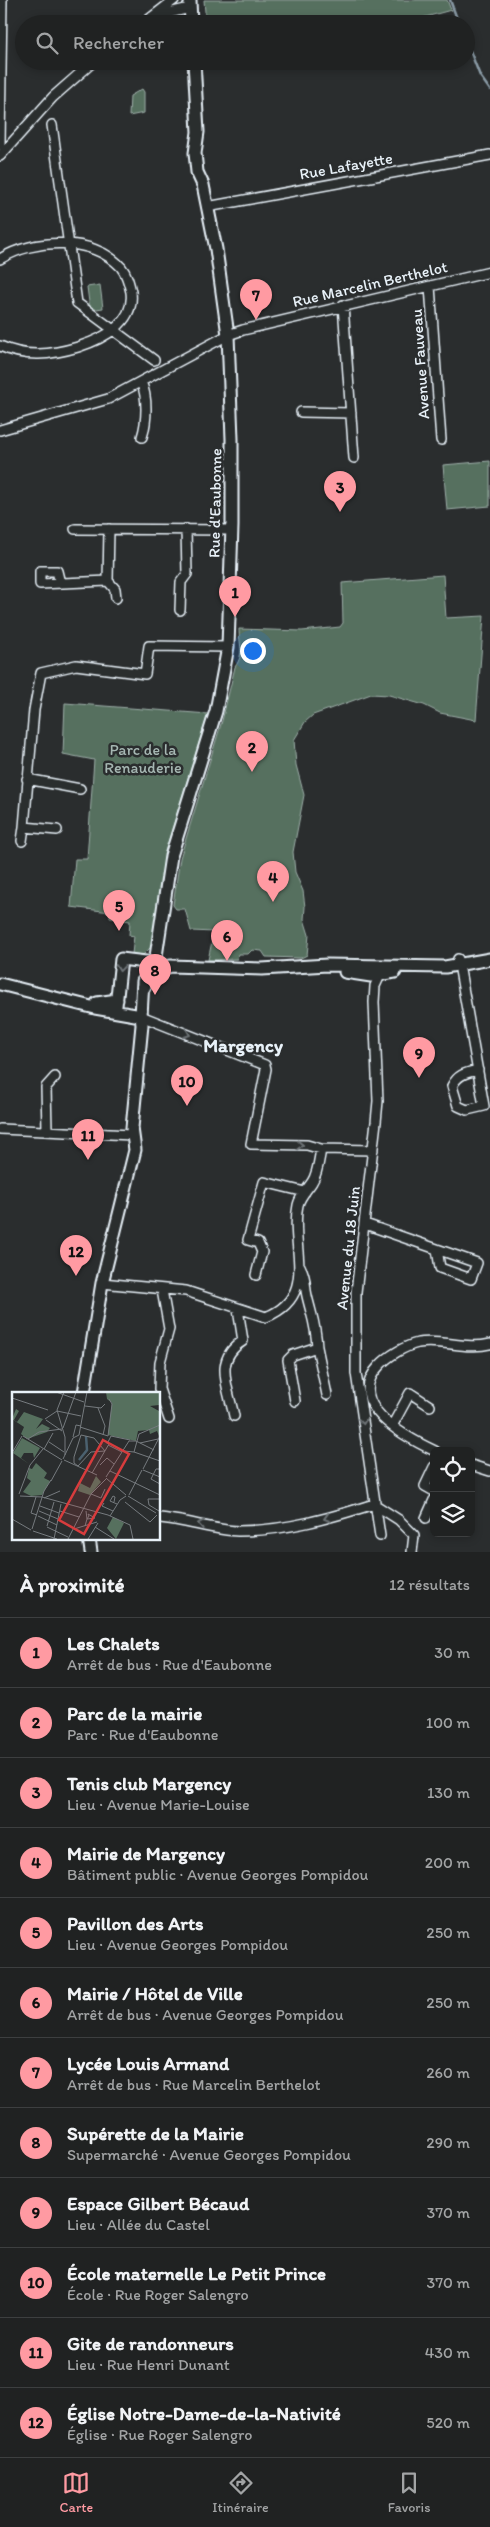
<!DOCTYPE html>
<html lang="fr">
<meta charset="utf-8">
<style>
:root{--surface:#202222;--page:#2d2f2f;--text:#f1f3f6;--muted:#a2a4a5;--line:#3d3f40;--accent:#ff9aa2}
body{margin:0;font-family:Itim,sans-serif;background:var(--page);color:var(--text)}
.controls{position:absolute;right:15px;bottom:15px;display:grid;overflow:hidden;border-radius:8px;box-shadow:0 2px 8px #0003}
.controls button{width:45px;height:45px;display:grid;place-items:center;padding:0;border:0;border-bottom:1px solid var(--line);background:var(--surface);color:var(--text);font:25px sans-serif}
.you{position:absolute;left:252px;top:650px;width:18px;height:18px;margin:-12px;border:4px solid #fff;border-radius:50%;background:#1a73e8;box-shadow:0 0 0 8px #1a73e833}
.badge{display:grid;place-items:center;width:32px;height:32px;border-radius:50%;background:var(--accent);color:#111;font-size:16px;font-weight:700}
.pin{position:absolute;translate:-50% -41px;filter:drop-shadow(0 1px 2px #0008)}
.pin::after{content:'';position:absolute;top:26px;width:18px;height:15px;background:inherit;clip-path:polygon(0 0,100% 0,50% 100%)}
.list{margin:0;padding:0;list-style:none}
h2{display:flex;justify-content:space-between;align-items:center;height:65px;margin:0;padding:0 20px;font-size:21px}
h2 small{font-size:16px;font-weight:400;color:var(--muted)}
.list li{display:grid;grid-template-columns:32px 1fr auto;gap:15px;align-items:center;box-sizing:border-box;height:70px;padding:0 20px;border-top:1px solid var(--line)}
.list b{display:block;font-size:19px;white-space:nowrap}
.list p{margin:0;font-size:16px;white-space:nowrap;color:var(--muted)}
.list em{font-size:16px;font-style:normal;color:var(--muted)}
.icon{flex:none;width:28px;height:28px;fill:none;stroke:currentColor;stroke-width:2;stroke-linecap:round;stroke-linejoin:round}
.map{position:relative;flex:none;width:490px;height:1552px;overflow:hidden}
.search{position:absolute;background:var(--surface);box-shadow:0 2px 8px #0003;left:15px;right:15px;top:15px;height:55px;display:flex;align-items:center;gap:12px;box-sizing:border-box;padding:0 18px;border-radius:28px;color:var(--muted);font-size:19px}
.sheet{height:905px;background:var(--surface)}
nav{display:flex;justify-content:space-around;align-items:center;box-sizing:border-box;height:70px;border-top:1px solid var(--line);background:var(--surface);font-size:14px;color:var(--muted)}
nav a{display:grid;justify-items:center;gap:2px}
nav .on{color:var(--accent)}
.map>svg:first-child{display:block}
.park{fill:#56705e;stroke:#9fb0ab}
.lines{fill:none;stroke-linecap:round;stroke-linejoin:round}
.stream{stroke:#8a9ba6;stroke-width:2.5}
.minor-casing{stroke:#e8f1f8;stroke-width:12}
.major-casing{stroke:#e8f1f8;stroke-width:15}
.minor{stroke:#2a2d2e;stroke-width:9}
.major{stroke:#2a2d2e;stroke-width:11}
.oneway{stroke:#6c7275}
.labels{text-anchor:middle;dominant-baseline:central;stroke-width:5;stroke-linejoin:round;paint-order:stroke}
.street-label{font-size:16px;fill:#e8f1f8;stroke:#2a2d2e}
.park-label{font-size:16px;fill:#a6b7b3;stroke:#2a2d2e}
.quarter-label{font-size:19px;font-weight:bold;fill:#e8f1f8;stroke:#2a2d2e}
.inset-river{fill:none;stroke:#4b616f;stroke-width:2.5}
.inset-road{fill:none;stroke:#767b7f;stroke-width:1}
.view{fill:#d83c3d;fill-opacity:0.15;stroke:#d83c3d;stroke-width:2.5}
.inset-edge{fill:none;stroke:#e8f1f8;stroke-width:2.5}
</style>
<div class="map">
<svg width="490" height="1552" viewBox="0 0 490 1552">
<rect width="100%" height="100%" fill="#2a2d2e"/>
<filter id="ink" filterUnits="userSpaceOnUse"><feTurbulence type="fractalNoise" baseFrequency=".02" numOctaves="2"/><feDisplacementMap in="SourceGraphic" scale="10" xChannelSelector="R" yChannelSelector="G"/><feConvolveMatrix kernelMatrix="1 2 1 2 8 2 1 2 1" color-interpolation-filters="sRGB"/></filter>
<g filter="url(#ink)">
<path class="park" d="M 204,0 L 447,0 L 451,10 L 400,24 L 206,24 Z
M 142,89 L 144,92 L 144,113 L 129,116 L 130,96 Z
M 100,285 L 103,308 L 90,310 L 87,287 Z
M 490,461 L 490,506 L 447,510 L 443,465 Z
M 443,575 L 446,618 L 484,616 L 476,720 L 440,713 L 424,705 L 389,695 L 371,694 L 313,715 L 305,722 L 294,740 L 296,765 L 304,795 L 293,852 L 295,872 L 303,891 L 305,907 L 304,919 L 309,935 L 307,955 L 301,958 L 266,957 L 262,951 L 252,950 L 248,954 L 238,954 L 237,959 L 208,960 L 214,932 L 191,931 L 185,909 L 176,909 L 173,905 L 180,858 L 222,721 L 235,667 C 245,653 239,644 239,629 L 302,631 L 340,627 L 343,623 L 342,583 Z
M 65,703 L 208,714 L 165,852 L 152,946 L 143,955 L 132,954 L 134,936 L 129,935 L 130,921 L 110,918 L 110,912 L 71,907 L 75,859 L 87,859 L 94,760 L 63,754 Z"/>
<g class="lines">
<path class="stream" d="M 450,0 L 459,24
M 466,41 L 468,44
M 469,48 L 480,76 L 490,90"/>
<defs>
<path id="minor" d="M 152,17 L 190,8
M 143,24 L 174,0
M 52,125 L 77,303 L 154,360
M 0,145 L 2,0
M 0,156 L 53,97 L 94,61
M 207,207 L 490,155
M 0,259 C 34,238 92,236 121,267 C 127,274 129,283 131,292 C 135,323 103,339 78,347 C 51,355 26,358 0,346
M 430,286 L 441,440
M 343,305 L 354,458
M 141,382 C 148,397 147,421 142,437
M 301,412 L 351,413
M 0,430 L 108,399 L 228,335 L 243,330 L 490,272
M 75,529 L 232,530
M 108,581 L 115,589 L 116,598
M 60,583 L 57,571 L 40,571 L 40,584 L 108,581 L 109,529
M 180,610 L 181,582 L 187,574 L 186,529
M 27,779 L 80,789
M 57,830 L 24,827 L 34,710 L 41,673 L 76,665 L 145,674 L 149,646 L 228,647
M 22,841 L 24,827
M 458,959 L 484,1106 L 467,1110 L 458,1106 L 452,1086 C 458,1074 466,1073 478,1070
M 141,1016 L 265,1065 L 266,1069 L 251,1144 L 307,1145 L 321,1149 L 373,1150
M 0,1129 L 132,1135
M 47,1130 L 46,1087 L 55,1077
M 365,1224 L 477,1263 L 471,1279 L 440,1268 L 437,1249
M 256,1275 L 262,1252 L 258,1243 L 248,1240 L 264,1182 L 305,1192
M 102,1283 L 186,1291 L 266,1317 C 320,1295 289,1247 298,1205 C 300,1196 307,1190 312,1182 C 318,1173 319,1160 321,1149
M 162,1290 L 169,1329 L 160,1362 L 159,1389 L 169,1419
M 317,1347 L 327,1395
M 295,1401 L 288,1360 L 293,1355 L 317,1347 C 316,1325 312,1317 307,1296 C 304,1283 307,1279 300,1266
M 234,1416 C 228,1387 213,1359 243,1341 L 238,1309
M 392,1426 L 410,1393 L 430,1406
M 435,1451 C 405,1437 343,1404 379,1366 C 388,1356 405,1346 418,1343 C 442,1339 466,1350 490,1344
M 471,1465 L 490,1471
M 434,1467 L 425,1486 L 434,1491
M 374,1504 L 399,1520 L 414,1535 L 412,1552
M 159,1518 C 185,1520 214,1530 238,1531 C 285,1531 330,1518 374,1504
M 426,1518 L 434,1500
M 380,1536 L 356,1373 L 356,1292 L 376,1122 L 378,1101 L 374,1002 L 375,986 L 382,971"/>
<path id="major" d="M 190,0 L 191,24
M 155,963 L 171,856 L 216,711 L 228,647 L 232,526 L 232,439 L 228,335 L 216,249 L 203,185 L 197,172 L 195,153 L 198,132 L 194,61
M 345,972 L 371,976 L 395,972
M 0,984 L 95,1008 L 141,1016 L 143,981
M 144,988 L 152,972 L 171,966 L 262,969 L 327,965 L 445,967 L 490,959
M 97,1003 L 117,1000
M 116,1006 L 121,959 L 162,964
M 84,1393 L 102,1283 L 135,1150 L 132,1128 L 142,1025 L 141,1016
M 89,1538 L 91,1552"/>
</defs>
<use href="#minor" class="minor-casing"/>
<use href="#major" class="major-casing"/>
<use href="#minor" class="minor"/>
<use href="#major" class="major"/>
</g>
<defs><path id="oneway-chevron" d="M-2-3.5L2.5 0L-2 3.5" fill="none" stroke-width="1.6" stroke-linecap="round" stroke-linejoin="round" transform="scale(1.25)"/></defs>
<g class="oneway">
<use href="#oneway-chevron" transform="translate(120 968) rotate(96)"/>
<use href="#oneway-chevron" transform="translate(187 1034) rotate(21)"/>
<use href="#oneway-chevron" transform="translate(300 1145) rotate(2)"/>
<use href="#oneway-chevron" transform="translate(363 1421) rotate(83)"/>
<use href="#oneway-chevron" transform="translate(327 1518) rotate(163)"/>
<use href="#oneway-chevron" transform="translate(201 1524) rotate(-169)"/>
</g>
</g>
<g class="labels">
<g class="street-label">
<text transform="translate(346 166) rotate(-10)">Rue Lafayette</text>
<text transform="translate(370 284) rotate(-13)">Rue Marcelin Berthelot</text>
<text transform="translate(420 364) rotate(-94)">Avenue Fauveau</text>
<text transform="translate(215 503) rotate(-89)">Rue d'Eaubonne</text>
<text transform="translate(348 1248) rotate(-84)">Avenue du 18 Juin</text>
</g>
<g class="park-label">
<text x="143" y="749">Parc de la<tspan x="143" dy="18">Renauderie</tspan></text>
</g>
<g class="quarter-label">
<text x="243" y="1045">Margency</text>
</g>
</g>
<g transform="translate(12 1392)">
<rect width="148" height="148" fill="#2a2d2e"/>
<path d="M 94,0 L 147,0 L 147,13 L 138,14 L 147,19 L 147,44 L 145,39 L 138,42 L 137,38 L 126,39 L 124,49 L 96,43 L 100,11 L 95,7 ZM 4,17 L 7,19 L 2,28 L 5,30 L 12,20 L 31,27 L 24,37 L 30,32 L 38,36 L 35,40 L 15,47 L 9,42 L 12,35 L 0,27 ZM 10,46 L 28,56 L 22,66 L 21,61 L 12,61 L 9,66 L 17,72 L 1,61 Z" fill="#56705e"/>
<path d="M 24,71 L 35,81 L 32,86 L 38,89 L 30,103 L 19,104 L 11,100 L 19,89 L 15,86 L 17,76 L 20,77 ZM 84,84 L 89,90 L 78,103 L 66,99 L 68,91 L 78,96 ZM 101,125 L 112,131 L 104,147 L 95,136 Z" fill="#56705e"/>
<path class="inset-river" d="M 67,68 L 75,58 L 74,44"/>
<path class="inset-road" d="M 44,0 L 72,10M 52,0 L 45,18 L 53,45 L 53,63M 0,6 L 36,18M 73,14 L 89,16 L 93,12M 86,16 L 93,34 L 91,43M 33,27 L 45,19 L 69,24M 34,28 L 50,39M 68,35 L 96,44 L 100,12 L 97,7M 51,36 L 64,0M 69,43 L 82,46 L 93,59 L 79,60 L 66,74 L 62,71 L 62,65 ZM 11,44 L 50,68M 61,45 L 64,33 L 69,34M 16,47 L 27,40 L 50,37M 124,49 L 142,58M 37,50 L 52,60M 128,51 L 146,47M 95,52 L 99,44 L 118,48M 96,53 L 110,60M 32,57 L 41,41M 112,59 L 122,60 L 127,42 L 148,33M 122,60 L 148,69M 0,61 L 10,44M 51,67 L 61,46 L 67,43 L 75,0M 52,68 L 85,83M 88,73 L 95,66 L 102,72M 131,77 L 148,44M 148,77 L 144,77 L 139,87 L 148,92M 131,78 L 148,85M 98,79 L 148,103M 80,81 L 97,52M 94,85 L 117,49 L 124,49M 95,87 L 114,103M 39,89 L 50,69M 7,102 L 18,73 L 31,57M 79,102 L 89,106 L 93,97M 117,103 L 130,78M 8,104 L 30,105 L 96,123 L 118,133 L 121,147M 116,104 L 144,121M 24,105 L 19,121 L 25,123M 32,106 L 48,99M 102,110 L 103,105 L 101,104 L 98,109 L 105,112M 113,110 L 138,130 L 145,123M 92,111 L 90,114 L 101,119M 28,114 L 47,121M 27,119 L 46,127M 48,119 L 67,125M 147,119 L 137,113 L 136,107 L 148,107M 26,124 L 45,133M 98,124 L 108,108 L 114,104M 0,127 L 19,138M 35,134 L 42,110M 73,134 L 75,127 L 77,124 L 76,122 L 83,126 L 75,127 L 74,119M 35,135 L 56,145M 83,135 L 102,147M 20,137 L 32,99 L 39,88M 62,137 L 85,130M 21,139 L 45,147M 42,147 L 49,112M 56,147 L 79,102 L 95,86M 76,147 L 86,131"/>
<path class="view" d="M 91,48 L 117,62 L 72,142 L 47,128 Z"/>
<rect width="148" height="148" class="inset-edge"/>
</g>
</svg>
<div class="controls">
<button><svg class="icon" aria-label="locate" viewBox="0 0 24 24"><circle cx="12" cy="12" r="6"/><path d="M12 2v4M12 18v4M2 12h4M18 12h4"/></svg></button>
<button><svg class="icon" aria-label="layers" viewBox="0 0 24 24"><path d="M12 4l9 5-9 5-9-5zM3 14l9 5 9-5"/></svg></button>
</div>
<div class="you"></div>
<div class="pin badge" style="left:235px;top:617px">1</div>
<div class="pin badge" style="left:252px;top:772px">2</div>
<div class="pin badge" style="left:340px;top:512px">3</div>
<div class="pin badge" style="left:273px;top:902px">4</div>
<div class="pin badge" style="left:119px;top:931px">5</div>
<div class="pin badge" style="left:227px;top:961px">6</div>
<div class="pin badge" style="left:256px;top:320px">7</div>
<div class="pin badge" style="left:155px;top:995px">8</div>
<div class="pin badge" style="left:419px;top:1078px">9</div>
<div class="pin badge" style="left:187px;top:1106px">10</div>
<div class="pin badge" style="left:88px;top:1160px">11</div>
<div class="pin badge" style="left:76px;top:1276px">12</div>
<div class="search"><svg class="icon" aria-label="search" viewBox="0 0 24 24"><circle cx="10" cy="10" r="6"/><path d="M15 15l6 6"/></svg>Rechercher</div>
</div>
<section class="sheet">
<h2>À proximité<small>12 résultats</small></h2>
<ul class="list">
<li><span class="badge">1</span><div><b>Les Chalets</b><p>Arrêt de bus · Rue d'Eaubonne</p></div><em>30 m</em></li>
<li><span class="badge">2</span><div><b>Parc de la mairie</b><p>Parc · Rue d'Eaubonne</p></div><em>100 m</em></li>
<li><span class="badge">3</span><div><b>Tenis club Margency</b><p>Lieu · Avenue Marie-Louise</p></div><em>130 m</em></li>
<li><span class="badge">4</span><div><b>Mairie de Margency</b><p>Bâtiment public · Avenue Georges Pompidou</p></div><em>200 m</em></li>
<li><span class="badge">5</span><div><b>Pavillon des Arts</b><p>Lieu · Avenue Georges Pompidou</p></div><em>250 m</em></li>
<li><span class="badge">6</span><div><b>Mairie / Hôtel de Ville</b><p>Arrêt de bus · Avenue Georges Pompidou</p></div><em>250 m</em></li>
<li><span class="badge">7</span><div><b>Lycée Louis Armand</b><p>Arrêt de bus · Rue Marcelin Berthelot</p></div><em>260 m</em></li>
<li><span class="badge">8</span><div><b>Supérette de la Mairie</b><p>Supermarché · Avenue Georges Pompidou</p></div><em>290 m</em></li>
<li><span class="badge">9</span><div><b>Espace Gilbert Bécaud</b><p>Lieu · Allée du Castel</p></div><em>370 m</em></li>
<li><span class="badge">10</span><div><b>École maternelle Le Petit Prince</b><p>École · Rue Roger Salengro</p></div><em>370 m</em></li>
<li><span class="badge">11</span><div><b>Gite de randonneurs</b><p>Lieu · Rue Henri Dunant</p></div><em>430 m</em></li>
<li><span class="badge">12</span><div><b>Église Notre-Dame-de-la-Nativité</b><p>Église · Rue Roger Salengro</p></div><em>520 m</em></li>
</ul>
</section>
<nav>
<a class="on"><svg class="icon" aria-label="map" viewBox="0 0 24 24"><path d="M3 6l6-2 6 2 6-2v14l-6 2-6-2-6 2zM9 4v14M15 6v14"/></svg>Carte</a>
<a><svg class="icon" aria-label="directions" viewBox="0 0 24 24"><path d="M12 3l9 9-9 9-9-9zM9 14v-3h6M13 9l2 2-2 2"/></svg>Itinéraire</a>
<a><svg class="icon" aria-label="saved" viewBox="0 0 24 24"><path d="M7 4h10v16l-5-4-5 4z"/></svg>Favoris</a>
</nav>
